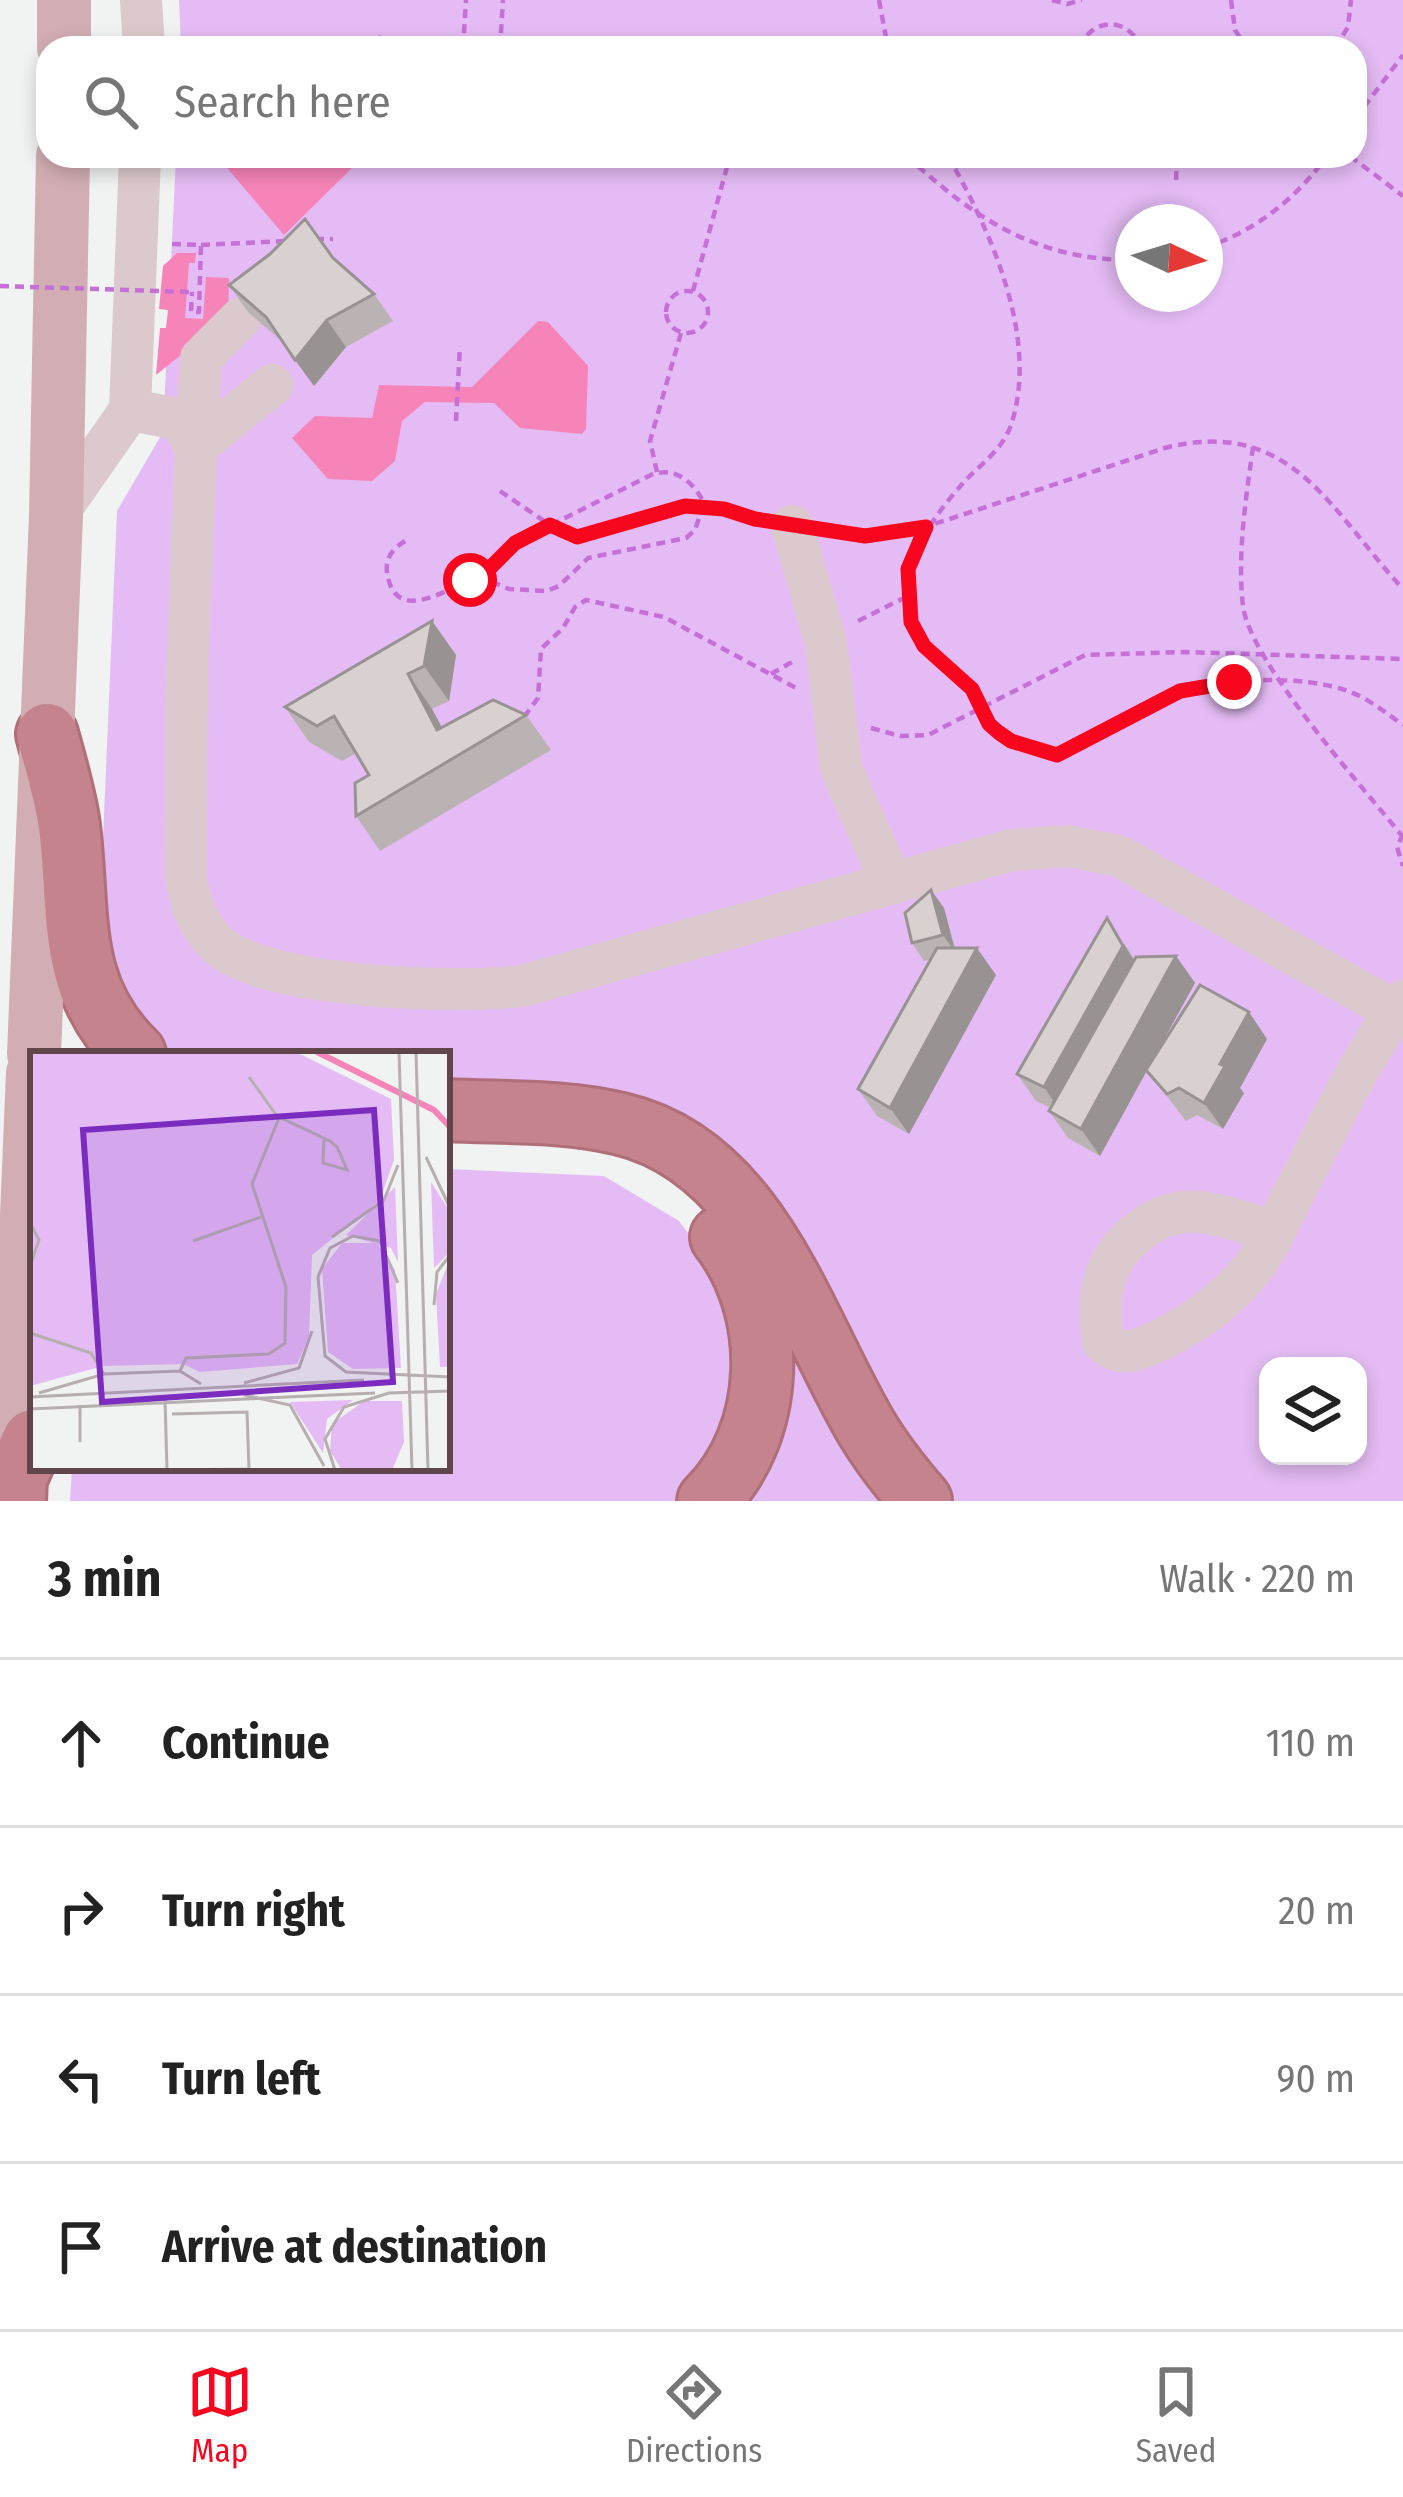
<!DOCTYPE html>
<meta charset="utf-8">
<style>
:root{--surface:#fff;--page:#f6f6f6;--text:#222;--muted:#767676;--line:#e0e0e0;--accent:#f8051e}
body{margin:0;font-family:"Fira Sans Condensed",sans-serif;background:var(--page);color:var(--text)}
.controls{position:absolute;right:36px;bottom:36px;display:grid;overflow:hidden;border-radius:24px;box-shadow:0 6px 18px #0003}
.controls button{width:108px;height:108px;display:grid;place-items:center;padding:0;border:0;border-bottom:3px solid var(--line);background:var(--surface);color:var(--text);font:60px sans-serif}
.compass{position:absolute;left:1115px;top:204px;width:108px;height:108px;border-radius:50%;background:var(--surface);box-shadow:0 6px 18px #0003;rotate:94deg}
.stop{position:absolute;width:36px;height:36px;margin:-27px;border:9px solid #f8051e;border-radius:50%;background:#fff}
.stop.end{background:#f8051e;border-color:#fff;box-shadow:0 3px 12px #0008}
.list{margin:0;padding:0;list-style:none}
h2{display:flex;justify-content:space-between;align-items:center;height:156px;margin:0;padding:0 48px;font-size:51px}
h2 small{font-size:39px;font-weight:400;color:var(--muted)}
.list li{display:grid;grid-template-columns:78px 1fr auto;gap:36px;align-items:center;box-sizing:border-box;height:168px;padding:0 48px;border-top:3px solid var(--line)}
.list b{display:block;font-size:45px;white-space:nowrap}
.list em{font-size:39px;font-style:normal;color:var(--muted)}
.icon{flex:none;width:66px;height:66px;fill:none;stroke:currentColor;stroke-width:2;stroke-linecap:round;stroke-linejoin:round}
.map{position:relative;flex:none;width:1403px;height:1501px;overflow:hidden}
.search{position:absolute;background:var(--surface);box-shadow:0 6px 18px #0003;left:36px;right:36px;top:36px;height:132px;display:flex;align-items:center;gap:30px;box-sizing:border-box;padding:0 42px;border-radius:36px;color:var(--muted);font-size:45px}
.sheet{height:828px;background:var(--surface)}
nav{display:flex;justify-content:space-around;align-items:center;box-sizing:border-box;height:168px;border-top:3px solid var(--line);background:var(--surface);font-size:33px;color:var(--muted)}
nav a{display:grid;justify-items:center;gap:6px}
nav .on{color:var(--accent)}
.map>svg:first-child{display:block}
.green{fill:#e4bbf4;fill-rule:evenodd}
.water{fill:#f684b8}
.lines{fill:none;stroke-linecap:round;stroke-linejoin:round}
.highway-casing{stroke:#b06e78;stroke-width:66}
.path{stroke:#c66fd7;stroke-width:4.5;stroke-dasharray:9 6;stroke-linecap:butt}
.minor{stroke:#dcc9cd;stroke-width:42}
.major{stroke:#d2aeb4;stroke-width:54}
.highway{stroke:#c4838d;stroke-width:60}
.path-bridge{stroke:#c66fd7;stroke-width:4.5;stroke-dasharray:9 6;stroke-linecap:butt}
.wall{fill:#bbb3b3}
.shaded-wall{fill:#989292}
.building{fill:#d9d0d0;stroke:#989292;stroke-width:3}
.route{stroke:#f8051e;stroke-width:15}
.inset-river{fill:none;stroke:#f684b8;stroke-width:6}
.inset-road{fill:none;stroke:#b6aeaf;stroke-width:3}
.view{fill:#7b2cbf;fill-opacity:0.15;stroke:#7b2cbf;stroke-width:6}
.inset-edge{fill:none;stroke:#60464b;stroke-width:6}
</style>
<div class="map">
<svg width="1403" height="1501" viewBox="0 0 1403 1501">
<rect width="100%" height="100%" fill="#f0f3f1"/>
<path class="green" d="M 179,0 L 1403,0 L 1403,1501 L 945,1501 L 735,1169 L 447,1095 L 447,1054 L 170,1054 L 125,1015 L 93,954 L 101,887 L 117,511 L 163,432 L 176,156 L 1355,156 L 1355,48 L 181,48 ZM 1133,222 L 1205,222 L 1205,294 L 1133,294 ZM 1268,1366 L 1358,1366 L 1358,1456 L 1268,1456 Z
M 447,1169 L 604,1176 L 679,1221 L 728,1287 L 741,1409 L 683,1501 L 70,1501 L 72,1468 L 447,1468 Z
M 772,1311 L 899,1501 L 730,1501 Z"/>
<path class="water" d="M 217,156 L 357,156 L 351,169 L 284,235 Z
M 177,253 L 196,253 L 195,263 L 189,263 L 185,318 L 203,319 L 206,277 L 229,278 L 228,317 L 156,375 L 160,328 L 166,328 L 168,310 L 159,309 L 163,266 Z
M 538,321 L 548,322 L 588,366 L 586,429 L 582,434 L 520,428 L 494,403 L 425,402 L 402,421 L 395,461 L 372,481 L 328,479 L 292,438 L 315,416 L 372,418 L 379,385 L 472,387 Z"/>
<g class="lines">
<defs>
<path id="highway" d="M 47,734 C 55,764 65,796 69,826 C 80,914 65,987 135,1054
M 447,1110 C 504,1113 565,1110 621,1124 C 758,1156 803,1320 866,1427 C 882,1454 901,1478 921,1501
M 15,1501 L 16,1478 L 33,1440
M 708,1501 C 777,1433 779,1312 721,1237"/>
</defs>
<use href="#highway" class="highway-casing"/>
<path class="path" d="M 879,0 L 888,48
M 1052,0 L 1067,4 L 1082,0
M 1231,0 L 1235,30 L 1247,48
M 370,48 L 381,36
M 463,48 L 466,0
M 500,48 L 503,0
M 1079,48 C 1093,16 1128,17 1142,48
M 1335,48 L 1348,27 L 1351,0
M 1355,119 L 1403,55
M 907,156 C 975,219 1036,260 1133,260
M 948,156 C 990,230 1040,338 1011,425 C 1003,449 981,464 965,481 C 926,524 883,585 922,643 C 931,656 946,663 957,673 C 972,686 977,702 986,719 C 1001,743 1031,749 1057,755 C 1093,736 1144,701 1181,691 C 1226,678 1304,675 1348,691 C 1369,699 1385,712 1403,725
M 1350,156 L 1403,196
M 1176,180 L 1177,156
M 315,239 L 333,239
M 172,244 L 201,245 L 199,312 L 191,312 L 192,292
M 201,245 L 286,241
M 1205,248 C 1256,230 1295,200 1327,156
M666 312a21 21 0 1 1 42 0a21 21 0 1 1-42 0Z
M 693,291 L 730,156
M 456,421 L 460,346
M 1253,447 C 1246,498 1237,554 1243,606 C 1250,662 1363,787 1402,836
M 657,472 L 650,441 L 681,333
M 500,491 L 563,534 L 577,537 C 658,525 666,491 756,520
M 832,532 L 883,536 L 910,532 L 1165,448 C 1291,416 1330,510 1403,589
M 405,541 C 394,548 385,557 387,572 C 395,630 453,583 481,577 L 509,589 L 546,591 L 559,586 L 588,558 L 686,538 L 695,530 L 704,503 C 694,483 677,467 653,474 L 515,543 L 481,577
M 858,621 L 906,597
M 771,674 L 792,662
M 524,717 L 538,698 L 541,649 L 563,628 L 575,607 L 586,600 L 664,617 L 798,689
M 871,728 L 900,736 L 928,735 L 1085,655 L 1185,652 L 1403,659
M 1403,834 L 1397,847 L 1403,866"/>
<path class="minor" d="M 141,0 L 144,48
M 130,410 L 179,419 L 196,447 L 187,672 L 186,876 C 189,903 200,931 222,948 C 272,988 459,994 522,986 L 1012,850 L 1068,846 L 1119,856 L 1395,1011
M 196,447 L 201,358 L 240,319
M 196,447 L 272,385
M 56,516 L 130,410 L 140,156
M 792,526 L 826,643 L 841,768 L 892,884
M 1274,1232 C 1214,1213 1174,1193 1125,1244 C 1099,1271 1098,1307 1103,1342 C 1123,1359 1142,1349 1162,1339 C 1198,1321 1230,1298 1255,1265 C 1271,1244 1281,1217 1294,1193 C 1328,1128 1359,1060 1403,1001"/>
<path class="major" d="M 64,48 L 64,0
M 34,1054 L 56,516 L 63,156
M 16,1478 L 33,1073"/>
<use href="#highway" class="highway"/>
<path class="path-bridge" d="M 0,286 L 192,292"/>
</g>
<path class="wall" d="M 333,258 L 374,294 L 393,321 L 346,347 L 314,386 L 284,343 L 248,312 L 229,285 Z
M 432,621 L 456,655 L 449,701 L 432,709 L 442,727 L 526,715 L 551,750 L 380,851 L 356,816 L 369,775 L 356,753 L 342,761 L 309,742 L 285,707 Z
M 931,890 L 944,908 L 955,948 L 996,975 L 909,1134 L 877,1116 L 858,1089 L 930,960 L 924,961 L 912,943 Z
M 1125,944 L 1134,959 L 1176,956 L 1195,983 L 1152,1060 L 1267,1039 L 1240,1088 L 1244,1093 L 1223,1129 L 1197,1115 L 1186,1121 L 1147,1070 L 1100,1156 L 1068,1138 L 1049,1111 L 1051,1108 L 1036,1101 L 1017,1074 Z"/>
<path class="shaded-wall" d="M 327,320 L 346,347 L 314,386 L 295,360 Z
M 432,621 L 456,655 L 449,701 L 424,666 Z
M 408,674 L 432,709 L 457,756 L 437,730 Z
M 931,890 L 944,908 L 956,954 L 943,935 Z
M 1107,918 L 1142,973 L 1062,1114 L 1044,1087 Z
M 977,948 L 996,975 L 909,1134 L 890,1108 Z
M 1176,956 L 1195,983 L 1100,1156 L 1081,1129 Z
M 1249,1012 L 1267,1039 L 1240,1088 L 1244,1093 L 1223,1129 L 1204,1103 L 1220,1064 Z"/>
<path class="building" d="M 305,219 L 333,258 L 374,294 L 327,320 L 295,360 L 266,317 L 229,285 L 270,254 Z
M 432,621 L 424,666 L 408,674 L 437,730 L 493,700 L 526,715 L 356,816 L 355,783 L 369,775 L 334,716 L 317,726 L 285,707 Z
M 931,890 L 943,935 L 912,943 L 905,913 Z
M 1107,918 L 1123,946 L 1044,1087 L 1017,1074 Z
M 937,948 L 977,948 L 890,1108 L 858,1089 Z
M 1176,956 L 1081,1129 L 1049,1111 L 1136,957 Z
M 1200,985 L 1249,1012 L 1220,1064 L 1225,1066 L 1204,1103 L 1179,1088 L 1167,1094 L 1146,1070 Z"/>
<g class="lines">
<path class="route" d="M 470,580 L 481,577 L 515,543 L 550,525 L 577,537 L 685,506 L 724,509 L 755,519 L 865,536 L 926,527 L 908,569 L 911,622 L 924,646 L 972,689 L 989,724 L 998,732 L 1011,741 L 1057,755 L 1180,691 L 1234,682"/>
</g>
<g transform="translate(30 1051)">
<rect width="420" height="420" fill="#f0f3f1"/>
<path d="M 0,1 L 266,1 L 361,48 L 364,109 L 350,149 L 282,204 L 279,286 L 267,313 L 170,321 L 153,313 L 73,315 L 0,335 ZM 401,131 L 420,161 L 420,201 L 404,217 ZM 365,136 L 368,211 L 361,197 L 316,184 ZM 312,192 L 347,192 L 365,219 L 371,317 L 323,318 L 298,301 L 292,218 ZM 420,208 L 420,316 L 410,316 L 406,243 ZM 323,349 L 297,368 L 293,402 L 260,351 ZM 334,350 L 372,350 L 374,391 L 362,419 L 312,419 L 300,400 L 302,373 Z" fill="#e4bbf4"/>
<path class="inset-river" d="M 287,1 L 404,59 L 420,76"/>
<path class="inset-road" d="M 369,1 L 382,419M 386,1 L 398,419M 219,26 L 247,65 L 300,90 L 307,96 L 317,119 L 293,112 L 294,87M 396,106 L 420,157M 0,172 L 9,189 L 0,215M 302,186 L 354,149 L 368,114M 163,190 L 231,166M 368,232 L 350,190 L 323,185 L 300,197 L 288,226 L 295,305 L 316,321 L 420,326M 404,254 L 407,221 L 420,204M 0,282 L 61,302 L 74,323M 150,320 L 156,307 L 239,303 L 255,292 L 256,236 L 222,133 L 249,67M 214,332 L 269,317 L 282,280M 9,342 L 74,323 L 150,320 L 171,333M 214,344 L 260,354 L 294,415M 0,346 L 334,329M 135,348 L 137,419 L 219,418 L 217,361 L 142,363M 0,358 L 345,342M 50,391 L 50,354M 305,419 L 295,388 L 314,356 L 359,342 L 420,340"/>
<path class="view" d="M 344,59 L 363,331 L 72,351 L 53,79 Z"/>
<rect width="420" height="420" class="inset-edge"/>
</g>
</svg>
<div class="controls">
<button><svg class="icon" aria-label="layers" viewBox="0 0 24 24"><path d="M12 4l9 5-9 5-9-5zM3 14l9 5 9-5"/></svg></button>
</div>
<svg class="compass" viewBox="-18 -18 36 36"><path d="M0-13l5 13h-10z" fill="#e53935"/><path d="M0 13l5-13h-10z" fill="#767676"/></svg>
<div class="stop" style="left:470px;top:580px"></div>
<div class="stop end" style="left:1234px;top:682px"></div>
<div class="search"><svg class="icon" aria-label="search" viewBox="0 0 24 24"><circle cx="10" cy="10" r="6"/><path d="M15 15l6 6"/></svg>Search here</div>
</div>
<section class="sheet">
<h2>3 min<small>Walk · 220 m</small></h2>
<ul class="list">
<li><svg class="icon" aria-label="ahead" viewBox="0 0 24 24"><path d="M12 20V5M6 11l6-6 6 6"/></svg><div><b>Continue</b></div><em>110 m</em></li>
<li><svg class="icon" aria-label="right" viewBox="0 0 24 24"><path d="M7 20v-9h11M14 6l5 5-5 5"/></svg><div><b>Turn right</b></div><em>20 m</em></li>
<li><svg class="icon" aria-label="left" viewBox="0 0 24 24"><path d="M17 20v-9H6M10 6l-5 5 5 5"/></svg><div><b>Turn left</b></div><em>90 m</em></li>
<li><svg class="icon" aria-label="arrive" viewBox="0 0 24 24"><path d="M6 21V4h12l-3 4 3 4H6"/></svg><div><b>Arrive at destination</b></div></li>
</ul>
</section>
<nav>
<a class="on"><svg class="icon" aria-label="map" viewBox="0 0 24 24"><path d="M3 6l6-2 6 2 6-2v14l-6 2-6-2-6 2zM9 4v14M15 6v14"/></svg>Map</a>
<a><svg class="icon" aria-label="directions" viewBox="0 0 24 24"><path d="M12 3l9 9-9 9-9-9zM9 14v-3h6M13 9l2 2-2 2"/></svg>Directions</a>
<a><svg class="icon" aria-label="saved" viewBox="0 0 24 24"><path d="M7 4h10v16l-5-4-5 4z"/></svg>Saved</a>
</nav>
